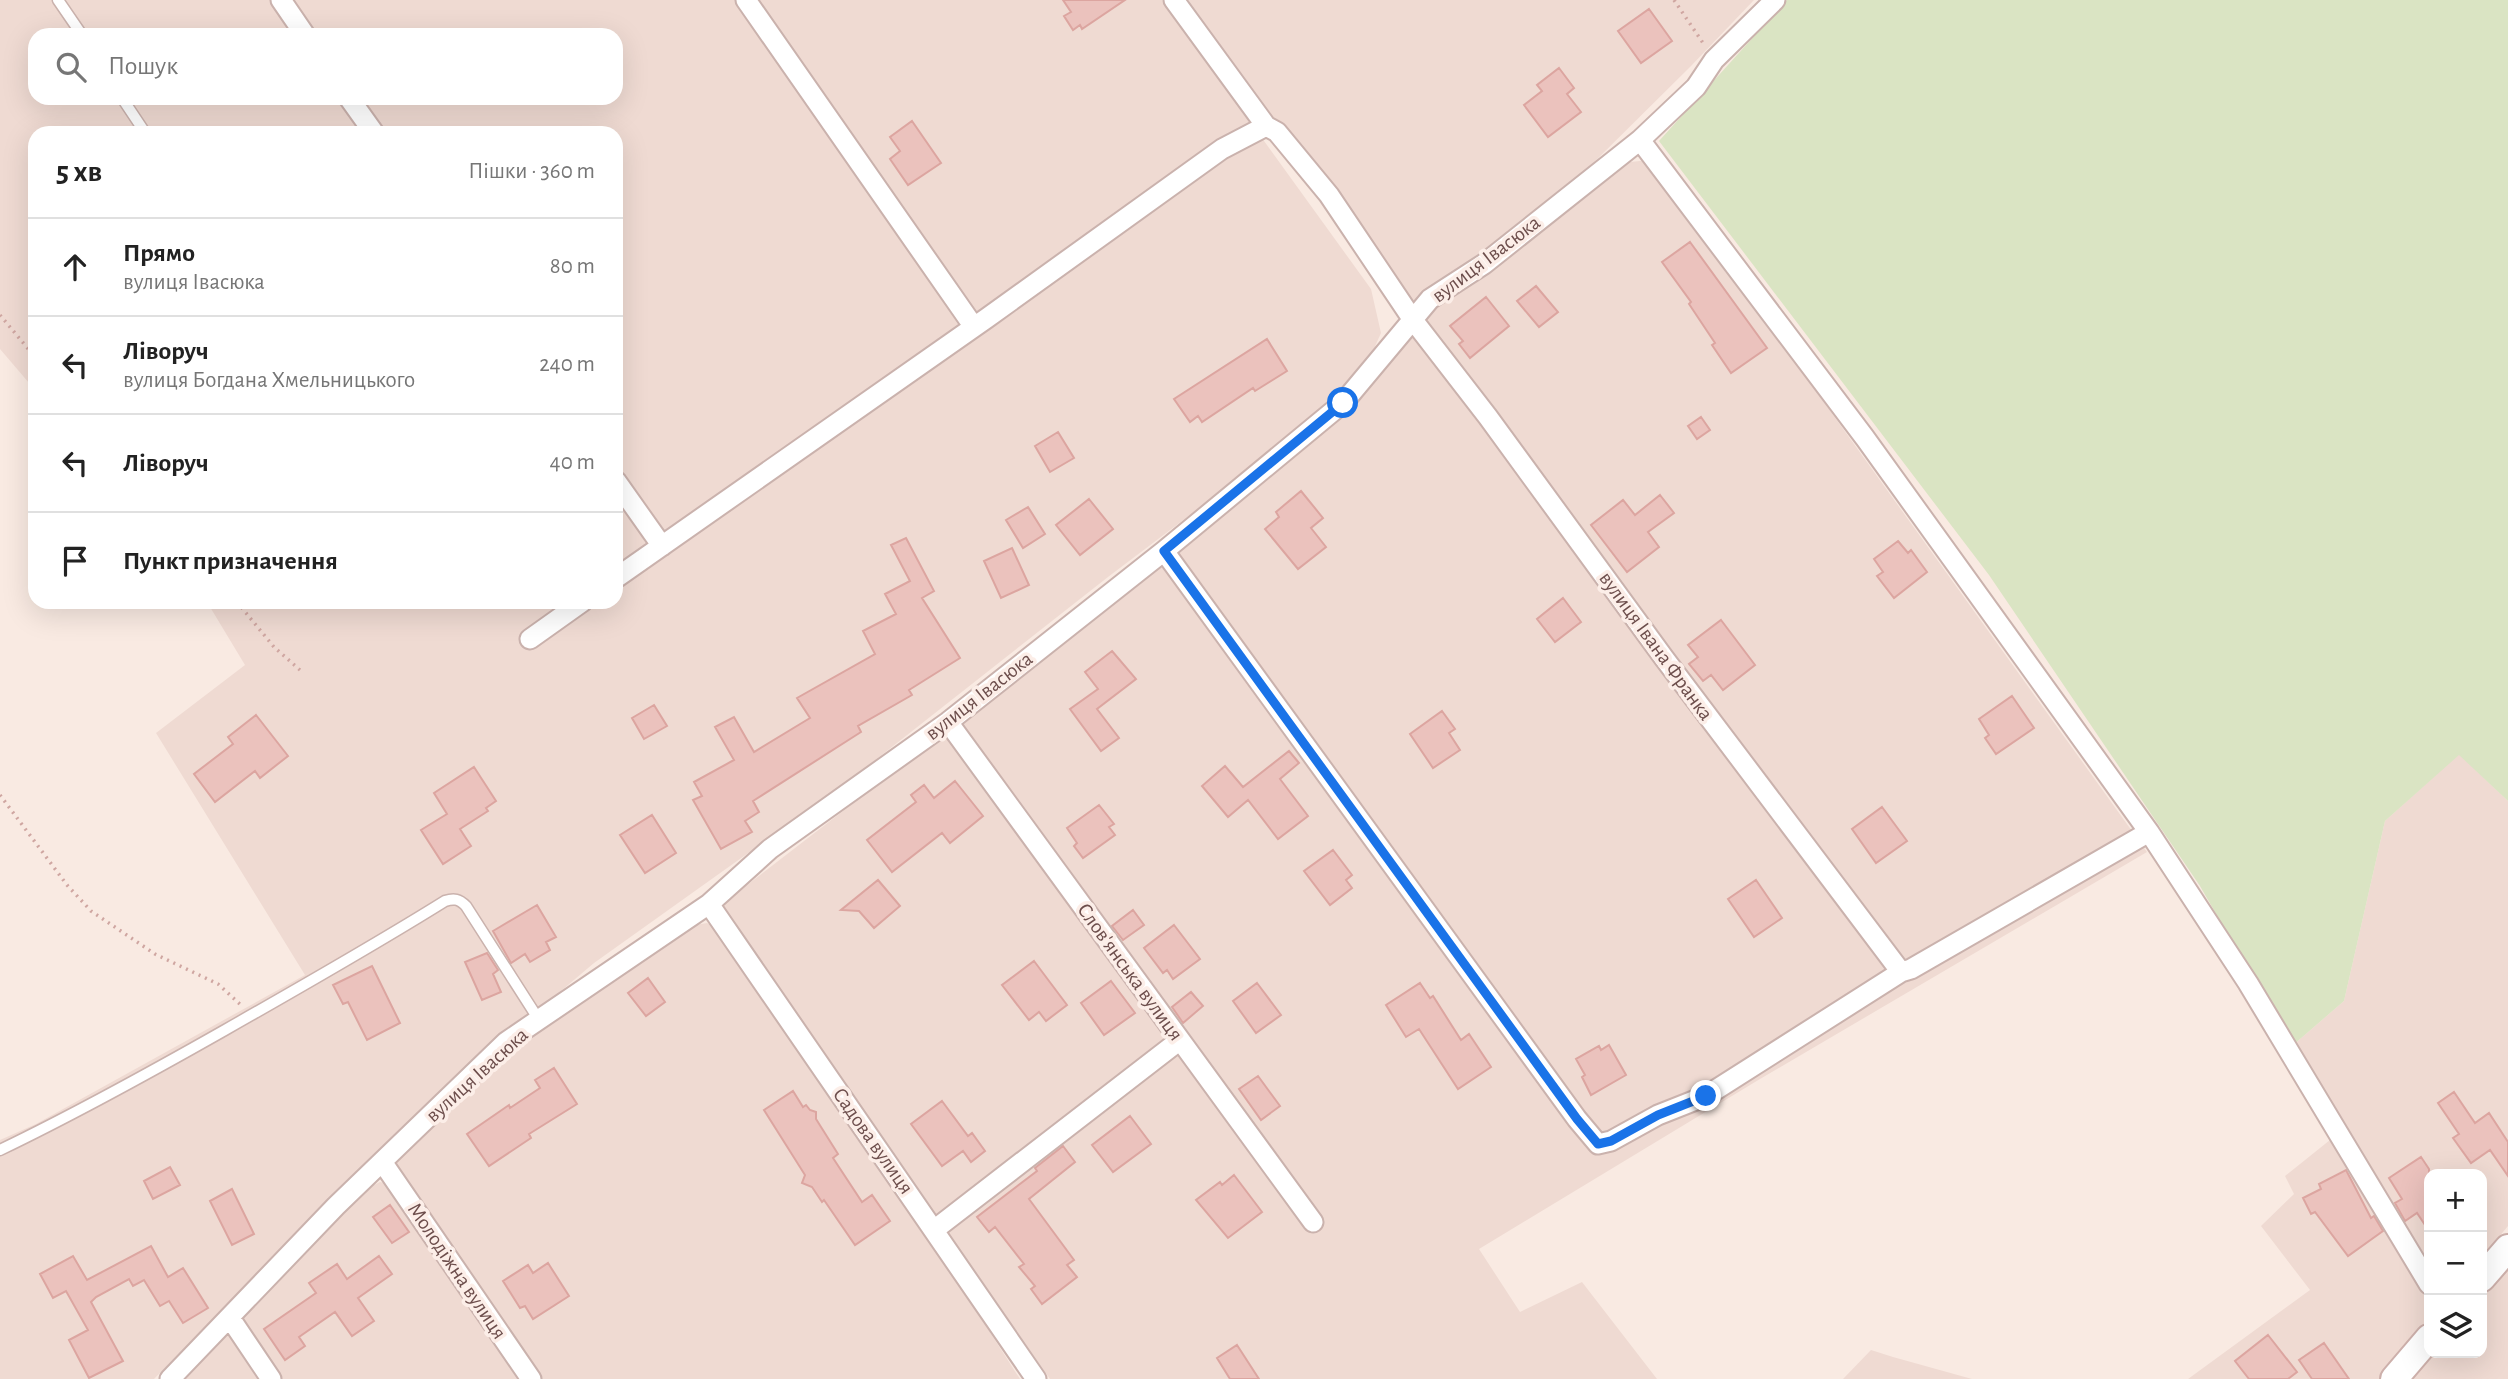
<!DOCTYPE html>
<html lang="uk">
<meta charset="utf-8">
<style>
:root{--surface:#fff;--page:#f6f6f6;--text:#222;--muted:#767676;--line:#e0e0e0}
body{margin:0;font-family:"Alegreya Sans",sans-serif;background:var(--page);color:var(--text)}
.controls{position:absolute;right:21px;bottom:21px;display:grid;overflow:hidden;border-radius:14px;box-shadow:0 7px 28px #0002}
.controls button{width:63px;height:63px;display:grid;place-items:center;padding:0;border:0;border-bottom:2px solid var(--line);background:var(--surface);color:var(--text);font:35px sans-serif}
.stop{position:absolute;width:21px;height:21px;margin:-16px;border:5px solid #1a73e8;border-radius:50%;background:#fff}
.stop.end{background:#1a73e8;border-color:#fff;box-shadow:0 2px 7px #0008}
.list{margin:0;padding:0;list-style:none}
h2{display:flex;justify-content:space-between;align-items:center;height:91px;margin:0;padding:0 28px;font-size:30px}
h2 small{font-size:23px;font-weight:400;color:var(--muted)}
.list li{display:grid;grid-template-columns:46px 1fr auto;gap:21px;align-items:center;box-sizing:border-box;height:98px;padding:0 28px;border-top:2px solid var(--line)}
.list b{display:block;font-size:26px;white-space:nowrap}
.list p{margin:0;font-size:23px;white-space:nowrap;color:var(--muted)}
.list em{font-size:23px;font-style:normal;color:var(--muted)}
.icon{flex:none;width:38px;height:38px;fill:none;stroke:currentColor;stroke-width:2;stroke-linecap:round;stroke-linejoin:round}
.map{position:relative;flex:none;width:2508px;height:1379px;overflow:hidden}
.search{position:absolute;background:var(--surface);box-shadow:0 7px 28px #0002;left:28px;top:28px;width:595px;height:77px;display:flex;align-items:center;gap:18px;box-sizing:border-box;padding:0 24px;border-radius:21px;color:var(--muted);font-size:26px}
.panel{position:absolute;background:var(--surface);box-shadow:0 7px 28px #0002;left:28px;top:126px;width:595px;height:483px;border-radius:21px}
.map>svg:first-child{display:block}
.residential{fill:#efdad2;fill-rule:evenodd}
.garden{fill:#dae4c3}
.building{fill:#ebc2bd;stroke:#dca5a0;stroke-width:2}
.lines{fill:none;stroke-linecap:round;stroke-linejoin:round}
.lane-casing{stroke:#cab2ad;stroke-width:13}
.street-casing{stroke:#cab2ad;stroke-width:23}
.secondary-casing{stroke:#cdb0ab;stroke-width:30}
.path{stroke:#cfa6a1;stroke-width:3.5;stroke-dasharray:2 5;stroke-linecap:butt}
.lane{stroke:#fff;stroke-width:10}
.street{stroke:#fff;stroke-width:19}
.secondary{stroke:#fff;stroke-width:26}
.route{stroke:#1a73e8;stroke-width:9}
.labels{text-anchor:middle;dominant-baseline:central;stroke-width:7;stroke-linejoin:round;paint-order:stroke}
.street-label{font-size:21px;fill:#6d4e4c;stroke:#fceee8}
</style>
<div class="map">
<svg width="2508" height="1379" viewBox="0 0 2508 1379">
<rect width="100%" height="100%" fill="#f9eae2"/>
<path class="residential" d="M 0,0 L 1162,0 L 1371,289 L 1381,333 L 1367,364 L 1318,418 L 1108,577 L 841,787 L 594,963 L 419,1111 L 154,1379 L 0,1379 L 0,1140 L 36,1124 L 305,975 L 156,733 L 245,665 L 207,602 L 616,602 L 616,133 L 35,133 L 35,390 L 0,349 ZM 35,35 L 616,35 L 616,98 L 35,98 Z
M 1178,0 L 1754,0 L 1691,66 L 1574,182 L 1399,314 Z
M 1650,160 L 2147,852 L 1760,1079 L 1479,1249 L 1520,1312 L 1582,1282 L 1657,1379 L 1050,1379 L 720,906 L 1176,554 L 1326,428 L 1409,328 L 1620,163 Z
M 2459,754 L 2508,801 L 2508,1226 L 2482,1257 L 2482,1174 L 2429,1174 L 2429,1273 L 2292,1046 L 2344,1001 L 2385,821 Z
M 707,923 L 716,928 L 913,1212 L 1020,1379 L 536,1379 L 390,1164 L 515,1048 L 690,926 Z
M 2330,1140 L 2429,1300 L 2429,1321 L 2384,1379 L 2188,1379 L 2310,1290 L 2261,1226 L 2294,1194 L 2285,1176 Z
M 380,1182 L 393,1185 L 526,1379 L 179,1379 L 368,1188 Z
M 2508,1262 L 2508,1379 L 2404,1379 L 2429,1353 L 2482,1353 L 2482,1292 Z
M 1871,1350 L 1893,1357 L 1972,1379 L 1843,1379 Z"/>
<path class="garden" d="M 1787,0 L 2508,0 L 2508,801 L 2459,755 L 2385,821 L 2344,1001 L 2292,1046 L 2200,886 L 1989,575 L 1659,141 Z"/>
<path class="building" d="M 1063,0 L 1125,0 L 1082,29 L 1080,25 L 1073,30 L 1064,16 L 1071,12 Z
M 1649,9 L 1672,41 L 1641,63 L 1618,31 Z
M 1559,68 L 1574,88 L 1567,94 L 1581,112 L 1548,137 L 1524,105 L 1542,91 L 1537,85 Z
M 912,121 L 941,163 L 908,185 L 890,159 L 900,151 L 890,137 Z
M 1690,242 L 1767,348 L 1731,373 L 1712,345 L 1715,343 L 1689,304 L 1691,302 L 1662,262 Z
M 1536,286 L 1558,312 L 1539,327 L 1517,301 Z
M 1486,297 L 1509,326 L 1470,358 L 1459,344 L 1463,341 L 1450,326 Z
M 1267,339 L 1287,371 L 1255,391 L 1253,388 L 1202,422 L 1198,416 L 1190,422 L 1174,399 Z
M 1701,417 L 1710,430 L 1697,439 L 1688,426 Z
M 1058,432 L 1074,458 L 1050,472 L 1035,446 Z
M 1301,491 L 1323,518 L 1311,528 L 1326,547 L 1298,569 L 1265,529 L 1279,517 L 1276,512 Z
M 1660,495 L 1674,513 L 1648,532 L 1659,547 L 1627,572 L 1591,525 L 1623,500 L 1635,515 Z
M 1089,499 L 1113,529 L 1080,555 L 1056,525 Z
M 1028,507 L 1045,534 L 1023,548 L 1006,520 Z
M 906,538 L 934,591 L 922,598 L 960,658 L 909,690 L 912,695 L 858,726 L 861,732 L 753,801 L 759,812 L 745,821 L 752,832 L 721,849 L 693,800 L 702,796 L 694,782 L 734,760 L 715,727 L 734,717 L 754,752 L 810,718 L 797,698 L 875,654 L 863,631 L 896,614 L 885,594 L 910,581 L 891,545 Z
M 1898,541 L 1908,553 L 1911,550 L 1927,572 L 1894,598 L 1877,576 L 1883,572 L 1874,559 Z
M 1012,548 L 1029,585 L 1001,598 L 984,561 Z
M 1563,598 L 1581,622 L 1555,642 L 1537,619 Z
M 1721,620 L 1755,665 L 1723,690 L 1711,675 L 1703,681 L 1689,664 L 1698,657 L 1688,645 Z
M 1112,651 L 1136,679 L 1097,709 L 1119,738 L 1101,751 L 1070,709 L 1098,689 L 1085,672 Z
M 2012,696 L 2034,728 L 1996,754 L 1985,738 L 1989,735 L 1979,719 Z
M 654,705 L 667,726 L 644,739 L 632,718 Z
M 1442,711 L 1455,729 L 1449,733 L 1460,750 L 1433,768 L 1410,734 Z
M 256,715 L 288,756 L 260,778 L 255,771 L 215,802 L 194,774 L 233,744 L 228,737 Z
M 1289,751 L 1299,763 L 1280,779 L 1308,816 L 1278,839 L 1248,800 L 1228,817 L 1202,786 L 1225,766 L 1243,787 Z
M 474,767 L 496,801 L 486,808 L 488,811 L 460,829 L 471,846 L 443,864 L 421,830 L 447,814 L 434,793 Z
M 955,781 L 983,816 L 950,843 L 942,833 L 892,872 L 867,840 L 916,802 L 911,795 L 924,785 L 934,798 Z
M 1099,805 L 1114,824 L 1109,827 L 1115,835 L 1083,858 L 1074,846 L 1077,843 L 1067,828 Z
M 1882,807 L 1907,841 L 1876,863 L 1852,829 Z
M 652,815 L 676,853 L 645,873 L 620,835 Z
M 1333,850 L 1352,875 L 1346,880 L 1352,888 L 1330,905 L 1304,871 Z
M 878,880 L 900,906 L 874,928 L 859,911 L 841,910 Z
M 1756,880 L 1782,918 L 1754,937 L 1728,899 Z
M 537,905 L 556,937 L 546,942 L 550,950 L 530,962 L 525,954 L 511,963 L 493,931 Z
M 1133,910 L 1144,925 L 1123,940 L 1112,926 Z
M 1174,925 L 1200,959 L 1173,979 L 1167,970 L 1163,973 L 1144,948 Z
M 487,953 L 498,970 L 493,974 L 501,992 L 482,1000 L 465,962 Z
M 1034,961 L 1067,1005 L 1046,1021 L 1039,1012 L 1029,1020 L 1002,985 Z
M 372,966 L 400,1023 L 367,1040 L 348,1002 L 343,1004 L 333,985 Z
M 648,978 L 665,1002 L 646,1016 L 628,993 Z
M 1111,981 L 1135,1013 L 1104,1035 L 1081,1003 Z
M 1257,983 L 1281,1015 L 1256,1033 L 1233,1001 Z
M 1420,983 L 1430,998 L 1433,996 L 1461,1040 L 1469,1034 L 1491,1067 L 1458,1089 L 1419,1029 L 1406,1037 L 1386,1005 Z
M 1191,992 L 1203,1006 L 1183,1023 L 1172,1007 Z
M 1609,1045 L 1626,1075 L 1591,1095 L 1582,1077 L 1585,1075 L 1576,1059 L 1599,1046 L 1601,1050 Z
M 554,1068 L 577,1104 L 529,1134 L 531,1138 L 489,1166 L 467,1134 L 509,1105 L 510,1108 L 540,1088 L 535,1080 Z
M 1258,1076 L 1280,1106 L 1261,1120 L 1239,1089 Z
M 793,1091 L 803,1107 L 806,1105 L 810,1110 L 816,1112 L 816,1119 L 838,1154 L 833,1158 L 862,1202 L 872,1195 L 890,1221 L 855,1245 L 824,1200 L 822,1202 L 812,1187 L 802,1183 L 805,1175 L 764,1110 Z
M 2454,1092 L 2475,1123 L 2489,1113 L 2508,1142 L 2508,1176 L 2490,1150 L 2471,1163 L 2453,1138 L 2459,1134 L 2438,1103 Z
M 942,1101 L 968,1136 L 972,1133 L 985,1151 L 971,1162 L 963,1151 L 942,1166 L 911,1124 Z
M 1130,1116 L 1151,1144 L 1113,1172 L 1092,1145 Z
M 1063,1146 L 1075,1162 L 1029,1199 L 1074,1260 L 1067,1265 L 1077,1277 L 1042,1304 L 1031,1289 L 1035,1286 L 1019,1267 L 1024,1264 L 995,1227 L 989,1232 L 977,1217 L 1037,1171 L 1035,1168 Z
M 2421,1157 L 2429,1169 L 2429,1231 L 2417,1213 L 2405,1221 L 2395,1203 L 2402,1199 L 2389,1178 Z
M 170,1167 L 180,1185 L 153,1199 L 144,1181 Z
M 2346,1170 L 2371,1218 L 2374,1216 L 2383,1231 L 2348,1256 L 2315,1212 L 2311,1214 L 2303,1198 L 2321,1189 L 2319,1184 Z
M 1234,1175 L 1262,1212 L 1228,1238 L 1196,1200 L 1220,1182 L 1222,1185 Z
M 232,1189 L 254,1234 L 232,1245 L 210,1201 Z
M 390,1205 L 409,1232 L 392,1243 L 373,1217 Z
M 151,1246 L 168,1277 L 183,1268 L 208,1308 L 183,1323 L 169,1301 L 160,1306 L 144,1280 L 133,1286 L 129,1279 L 96,1297 L 91,1302 L 123,1361 L 89,1378 L 69,1340 L 88,1330 L 66,1291 L 53,1298 L 40,1274 L 73,1256 L 87,1280 Z
M 379,1256 L 392,1274 L 358,1298 L 374,1321 L 352,1336 L 335,1312 L 299,1337 L 305,1346 L 285,1360 L 264,1329 L 316,1293 L 309,1283 L 337,1264 L 347,1279 Z
M 548,1263 L 569,1296 L 533,1319 L 525,1306 L 520,1308 L 503,1281 L 528,1265 L 533,1273 Z
M 2268,1335 L 2297,1372 L 2288,1379 L 2249,1379 L 2235,1361 Z
M 2324,1343 L 2349,1379 L 2312,1379 L 2299,1360 Z
M 1237,1345 L 1259,1379 L 1230,1379 L 1217,1358 Z"/>
<g class="lines">
<defs>
<path id="lane" d="M 58,0 L 82,35
M 122,98 L 144,131
M 0,1150 C 77,1113 151,1072 225,1030 C 299,988 373,946 445,901 C 454,898 459,899 466,906 L 539,1020"/>
<path id="street" d="M 281,0 L 305,35
M 746,0 L 974,327
M 1174,0 L 1266,126 L 1277,132 L 1329,195 L 1413,320 L 1488,417 L 1664,658 L 1901,972
M 349,98 L 374,133
M 616,481 L 662,546
M 1164,551 L 1577,1119 L 1598,1144 L 1611,1141 L 1658,1115 L 1706,1096 L 1901,972 L 1911,969 L 2149,832 L 1865,438 L 1640,140
M 616,578 L 987,318 L 1222,149 L 1266,126
M 530,639 L 582,602
M 948,722 L 1313,1222
M 2149,832 L 2248,983 L 2429,1284
M 709,904 L 1036,1379
M 383,1163 L 531,1379
M 934,1230 L 1180,1040
M 230,1318 L 271,1379
M 170,1379 L 336,1206 L 506,1042 L 709,904 L 770,849 L 948,722 L 1164,551 L 1343,403 L 1430,299 L 1484,264 L 1640,140 L 1696,87 L 1714,60 L 1775,0"/>
<path id="secondary" d="M 2482,1278 L 2508,1248
M 2394,1379 L 2429,1338"/>
</defs>
<use href="#lane" class="lane-casing"/>
<use href="#street" class="street-casing"/>
<use href="#secondary" class="secondary-casing"/>
<path class="path" d="M 1674,0 L 1703,43
M 0,315 L 35,357
M 237,602 L 274,647 L 300,670
M 0,795 L 67,885 L 91,911 L 155,954 L 218,984 L 242,1006"/>
<use href="#lane" class="lane"/>
<use href="#street" class="street"/>
<use href="#secondary" class="secondary"/>
</g>
<g class="lines">
<path class="route" d="M 1343,403 L 1164,551 L 1577,1119 L 1598,1144 L 1611,1141 L 1658,1115 L 1706,1096"/>
</g>
<g class="labels">
<g class="street-label">
<text transform="translate(1486 259) rotate(-37)">вулиця Івасюка</text>
<text transform="translate(1656 646) rotate(54)">вулиця Івана Франка</text>
<text transform="translate(979 696) rotate(-38)">вулиця Івасюка</text>
<text transform="translate(1130 972) rotate(54)">Слов'янська вулиця</text>
<text transform="translate(477 1075) rotate(-42)">вулиця Івасюка</text>
<text transform="translate(873 1141) rotate(55)">Садова вулиця</text>
<text transform="translate(457 1271) rotate(56)">Молодіжна вулиця</text>
</g>
</g>
</svg>
<div class="controls">
<button>+</button>
<button>−</button>
<button><svg class="icon" aria-label="layers" viewBox="0 0 24 24"><path d="M12 4l9 5-9 5-9-5zM3 14l9 5 9-5"/></svg></button>
</div>
<div class="stop" style="left:1343px;top:403px"></div>
<div class="stop end" style="left:1706px;top:1096px"></div>
<div class="search"><svg class="icon" aria-label="search" viewBox="0 0 24 24"><circle cx="10" cy="10" r="6"/><path d="M15 15l6 6"/></svg>Пошук</div>
<section class="panel">
<h2>5 хв<small>Пішки · 360 m</small></h2>
<ul class="list">
<li><svg class="icon" aria-label="ahead" viewBox="0 0 24 24"><path d="M12 20V5M6 11l6-6 6 6"/></svg><div><b>Прямо</b><p>вулиця Івасюка</p></div><em>80 m</em></li>
<li><svg class="icon" aria-label="left" viewBox="0 0 24 24"><path d="M17 20v-9H6M10 6l-5 5 5 5"/></svg><div><b>Ліворуч</b><p>вулиця Богдана Хмельницького</p></div><em>240 m</em></li>
<li><svg class="icon" aria-label="left" viewBox="0 0 24 24"><path d="M17 20v-9H6M10 6l-5 5 5 5"/></svg><div><b>Ліворуч</b></div><em>40 m</em></li>
<li><svg class="icon" aria-label="arrive" viewBox="0 0 24 24"><path d="M6 21V4h12l-3 4 3 4H6"/></svg><div><b>Пункт призначення</b></div></li>
</ul>
</section>
</div>
